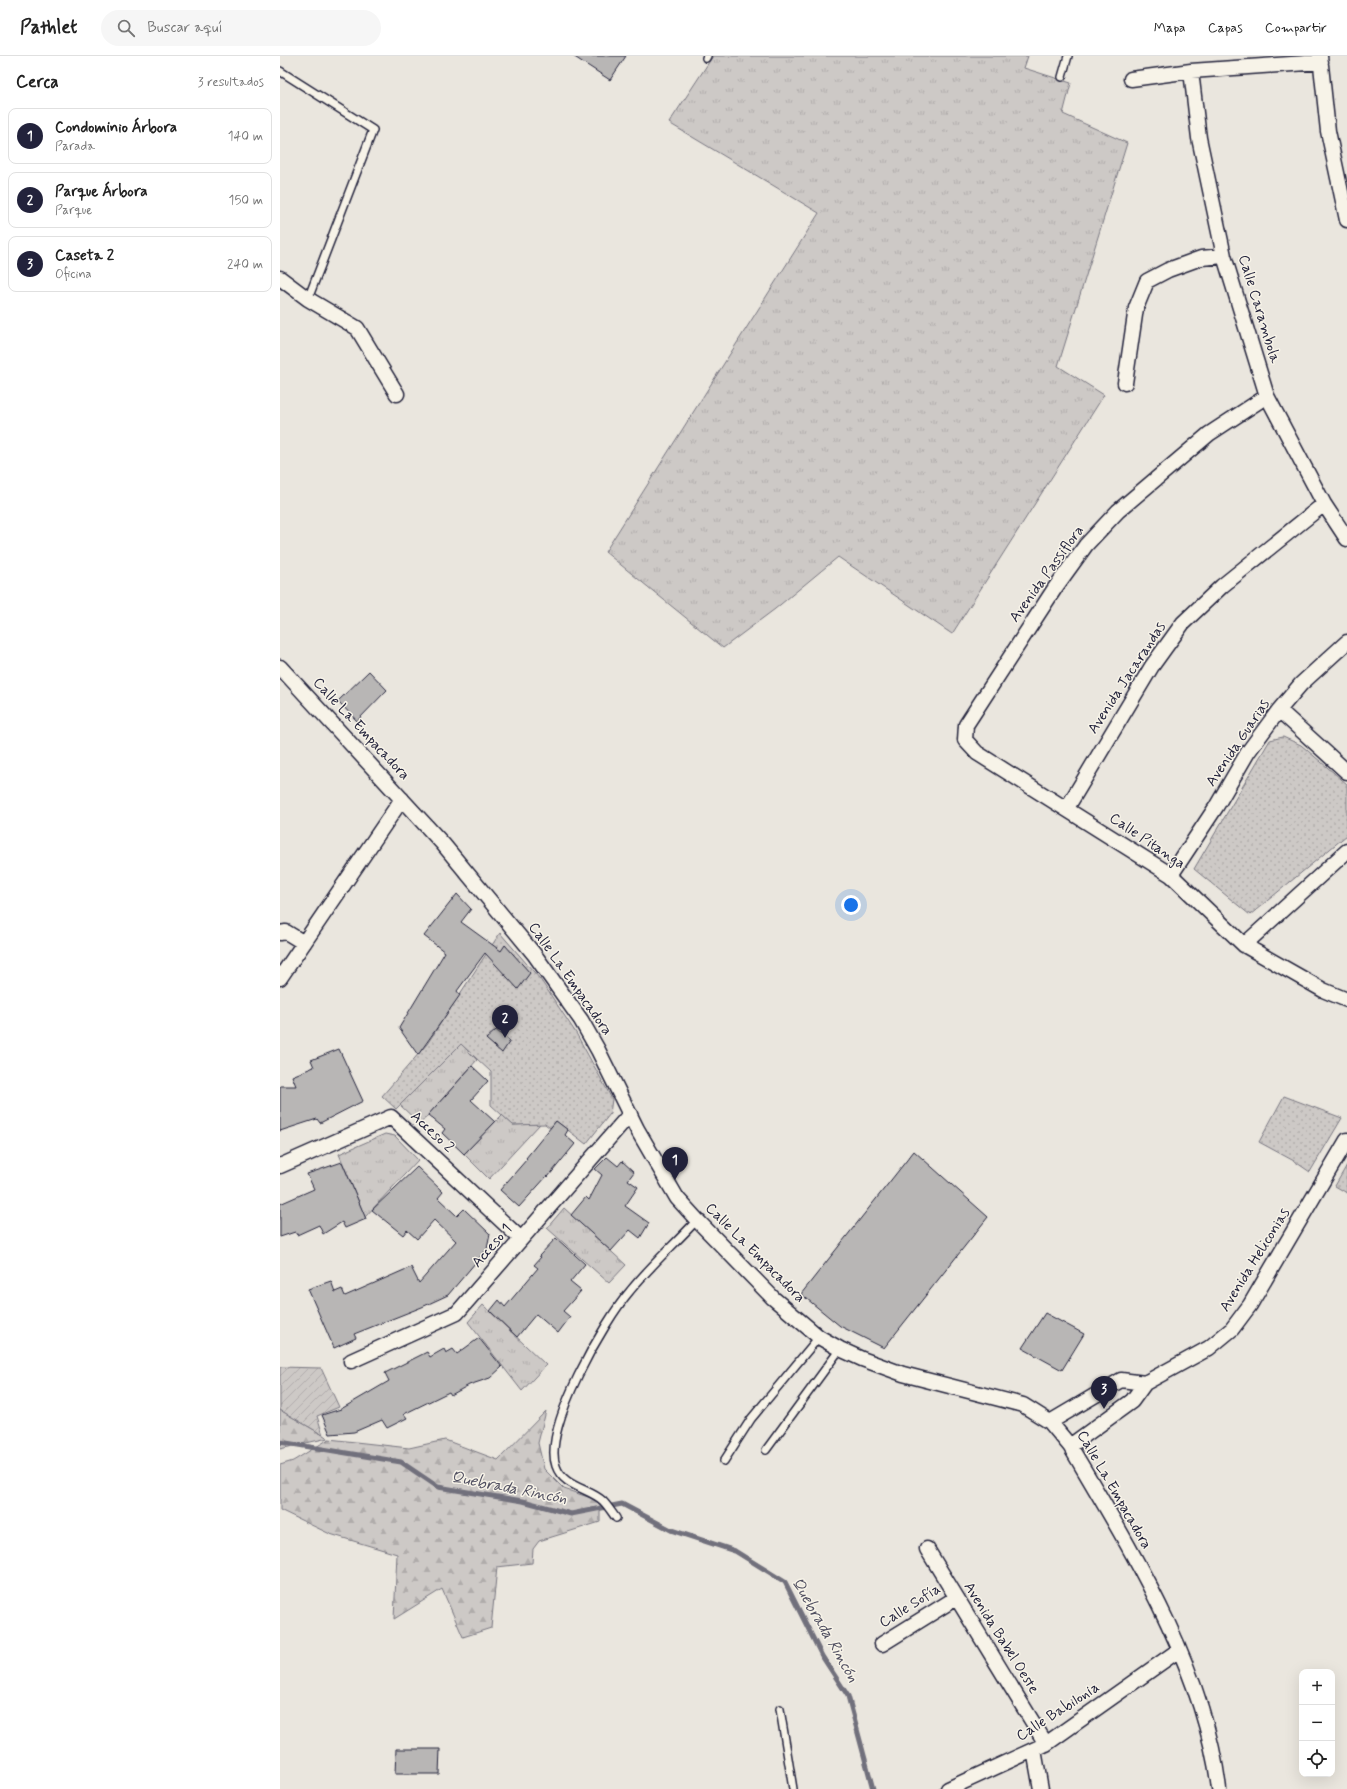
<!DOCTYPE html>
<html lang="es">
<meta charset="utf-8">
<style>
:root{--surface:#fff;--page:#f6f6f6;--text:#222;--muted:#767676;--line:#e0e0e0;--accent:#22223b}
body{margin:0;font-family:Mynerve,sans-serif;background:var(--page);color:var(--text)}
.controls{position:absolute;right:12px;bottom:12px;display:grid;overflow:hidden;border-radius:8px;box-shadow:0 4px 16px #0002}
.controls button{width:36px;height:36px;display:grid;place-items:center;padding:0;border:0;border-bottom:1px solid var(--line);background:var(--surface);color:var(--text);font:20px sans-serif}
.you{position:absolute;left:571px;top:849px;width:14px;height:14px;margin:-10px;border:3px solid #fff;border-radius:50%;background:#1a73e8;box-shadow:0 0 0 6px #1a73e833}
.badge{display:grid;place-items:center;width:26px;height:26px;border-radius:50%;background:var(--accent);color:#fff;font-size:13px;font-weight:700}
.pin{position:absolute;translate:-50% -33px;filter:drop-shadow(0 1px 2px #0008)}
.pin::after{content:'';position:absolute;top:21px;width:14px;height:12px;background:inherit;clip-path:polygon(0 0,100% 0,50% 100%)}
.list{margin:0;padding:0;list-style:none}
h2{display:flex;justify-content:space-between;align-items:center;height:52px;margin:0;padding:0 16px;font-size:17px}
h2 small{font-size:13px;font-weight:400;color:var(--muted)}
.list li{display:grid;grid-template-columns:26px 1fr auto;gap:12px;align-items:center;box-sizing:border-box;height:56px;margin:0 8px 8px;padding:0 8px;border:1px solid var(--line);border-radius:8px}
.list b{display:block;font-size:15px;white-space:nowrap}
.list p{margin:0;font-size:13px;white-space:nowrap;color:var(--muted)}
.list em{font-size:13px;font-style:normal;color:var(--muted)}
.icon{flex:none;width:22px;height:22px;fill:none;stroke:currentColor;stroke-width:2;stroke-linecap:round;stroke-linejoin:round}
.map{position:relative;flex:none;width:1067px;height:1733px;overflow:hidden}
header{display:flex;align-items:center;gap:24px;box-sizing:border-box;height:56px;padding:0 20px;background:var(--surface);border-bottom:1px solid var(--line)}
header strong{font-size:19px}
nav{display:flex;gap:22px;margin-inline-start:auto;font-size:14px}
.search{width:280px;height:36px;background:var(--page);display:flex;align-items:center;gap:10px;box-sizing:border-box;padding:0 14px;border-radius:22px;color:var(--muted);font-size:15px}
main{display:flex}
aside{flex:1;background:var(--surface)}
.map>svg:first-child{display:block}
.grass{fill:url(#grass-tufts);stroke:#787680}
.forest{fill:url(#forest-firs);stroke:#787680}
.park{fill:url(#park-dots);stroke:#787680}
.garden{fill:url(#garden-furrows);stroke:#787680}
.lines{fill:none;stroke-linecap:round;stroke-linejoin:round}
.stream{stroke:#716f7b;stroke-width:5}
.building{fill:#b8b6b5;stroke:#22223b}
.lane-casing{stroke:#22223b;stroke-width:10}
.street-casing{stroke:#22223b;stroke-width:17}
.lane{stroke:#f7f3e8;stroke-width:7}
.street{stroke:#f7f3e8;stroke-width:14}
.labels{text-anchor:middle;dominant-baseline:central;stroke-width:3;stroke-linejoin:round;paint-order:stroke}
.street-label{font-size:15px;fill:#22223b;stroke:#f7f3e8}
.water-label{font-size:16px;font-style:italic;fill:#504f60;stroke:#f7f3e8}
</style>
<header>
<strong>Pathlet</strong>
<div class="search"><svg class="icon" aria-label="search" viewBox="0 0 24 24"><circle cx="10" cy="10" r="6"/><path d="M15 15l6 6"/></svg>Buscar aquí</div>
<nav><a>Mapa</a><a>Capas</a><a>Compartir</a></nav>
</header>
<main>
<aside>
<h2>Cerca<small>3 resultados</small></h2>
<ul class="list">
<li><span class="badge">1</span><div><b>Condominio Árbora</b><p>Parada</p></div><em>140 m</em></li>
<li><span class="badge">2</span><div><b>Parque Árbora</b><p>Parque</p></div><em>150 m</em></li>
<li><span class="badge">3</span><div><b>Caseta 2</b><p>Oficina</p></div><em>240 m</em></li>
</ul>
</aside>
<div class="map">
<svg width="1067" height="1733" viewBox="0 0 1067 1733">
<defs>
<pattern id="grass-tufts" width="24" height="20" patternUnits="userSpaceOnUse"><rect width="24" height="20" fill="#cdc9c6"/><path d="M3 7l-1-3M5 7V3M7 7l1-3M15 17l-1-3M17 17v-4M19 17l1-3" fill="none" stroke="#b0acab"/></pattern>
<pattern id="forest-firs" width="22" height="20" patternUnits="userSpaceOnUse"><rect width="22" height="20" fill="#cdc9c6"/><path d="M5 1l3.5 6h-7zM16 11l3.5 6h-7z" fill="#b0acab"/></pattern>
<pattern id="park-dots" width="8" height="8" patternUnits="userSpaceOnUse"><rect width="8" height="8" fill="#cdc9c6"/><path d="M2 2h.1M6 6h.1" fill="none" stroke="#b0acab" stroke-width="1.8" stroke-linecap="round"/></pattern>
<pattern id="garden-furrows" width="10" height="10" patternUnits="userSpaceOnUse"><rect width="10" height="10" fill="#cdc9c6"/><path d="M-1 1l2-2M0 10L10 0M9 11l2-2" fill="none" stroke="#b0acab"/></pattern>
</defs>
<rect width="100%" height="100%" fill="#eae6de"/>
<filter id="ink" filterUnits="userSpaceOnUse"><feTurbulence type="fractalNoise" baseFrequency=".025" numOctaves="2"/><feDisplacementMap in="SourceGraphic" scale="8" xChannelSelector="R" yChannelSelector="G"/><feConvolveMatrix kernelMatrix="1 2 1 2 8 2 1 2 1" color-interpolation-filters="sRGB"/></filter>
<g filter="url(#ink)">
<path class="grass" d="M 433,0 L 748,0 L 744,12 L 791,27 L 783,58 L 847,87 L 778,310 L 824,339 L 672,578 L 558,501 L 495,553 L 443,592 L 325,496 L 539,157 L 389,67 Z
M 181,988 L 197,1004 L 140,1068 L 120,1049 Z
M 222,1059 L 233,1069 L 260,1068 L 209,1123 L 184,1098 Z
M 105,1078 L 115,1080 L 138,1104 L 85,1161 L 59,1098 Z
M 284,1152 L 346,1209 L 329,1227 L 267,1172 Z
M 203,1249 L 266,1309 L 242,1335 L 188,1266 Z"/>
<path class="forest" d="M 0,1354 L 43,1379 L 48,1382 L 0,1393 Z
M 266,1355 L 258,1387 L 264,1413 L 284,1433 L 320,1445 L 320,1466 L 259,1485 L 253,1493 L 252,1507 L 217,1511 L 211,1572 L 183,1581 L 162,1533 L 114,1563 L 117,1498 L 50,1478 L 0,1454 L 0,1409 L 13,1405 L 49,1383 L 129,1392 L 165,1384 L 218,1404 Z"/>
<path class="park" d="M 1003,681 L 1021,689 L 1067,728 L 1067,779 L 970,859 L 914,813 L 990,684 Z
M 220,877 L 260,923 L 296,977 L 332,1043 L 330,1058 L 306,1088 L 276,1065 L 270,1072 L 265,1068 L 233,1069 L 211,1049 L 211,1016 L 181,988 L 116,1053 L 102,1040 L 147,988 Z
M 1004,1040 L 1062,1062 L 1030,1116 L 1014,1105 L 979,1086 Z
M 1067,1109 L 1067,1137 L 1055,1130 Z"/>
<path class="garden" d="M 0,1311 L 41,1312 L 59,1351 L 37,1360 L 43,1379 L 0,1354 Z"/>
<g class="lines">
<path class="stream" d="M 0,1386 L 121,1406 L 158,1431 L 243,1445 L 291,1458 L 342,1448 L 391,1474 L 455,1495 L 505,1526 L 542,1600 L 568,1640 L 593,1733"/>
</g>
<path class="building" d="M 293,0 L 346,0 L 330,24 Z
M 89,615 L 107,634 L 77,665 L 58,645 Z
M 177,838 L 191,853 L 181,866 L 221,895 L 225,889 L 250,917 L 238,933 L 205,897 L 177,935 L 180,939 L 138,999 L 119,972 L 165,896 L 144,880 Z
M 216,974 L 230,985 L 222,997 L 206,983 Z
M 59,993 L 83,1045 L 40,1067 L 37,1063 L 0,1075 L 0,1030 L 16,1030 L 12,1020 L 34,1011 L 31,1004 Z
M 192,1010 L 208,1025 L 191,1044 L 215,1066 L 184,1098 L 162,1077 L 165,1073 L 148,1059 Z
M 276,1065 L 288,1074 L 285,1079 L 295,1088 L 268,1121 L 267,1120 L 239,1151 L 220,1134 L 247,1103 L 246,1102 Z
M 634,1095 L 708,1161 L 604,1292 L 560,1270 L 521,1238 Z
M 327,1101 L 338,1110 L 342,1105 L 354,1116 L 348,1124 L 358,1131 L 345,1150 L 369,1167 L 360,1182 L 350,1174 L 331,1195 L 291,1159 L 306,1141 L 309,1144 L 322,1119 L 315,1113 Z
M 62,1106 L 86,1163 L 65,1172 L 62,1166 L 43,1178 L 39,1169 L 17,1179 L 15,1176 L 0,1181 L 0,1148 L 34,1133 L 27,1118 Z
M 137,1111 L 163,1136 L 158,1142 L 177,1160 L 184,1153 L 210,1178 L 207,1193 L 168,1239 L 142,1251 L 74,1278 L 76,1282 L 54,1292 L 28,1233 L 51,1225 L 55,1236 L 62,1233 L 65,1240 L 131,1211 L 139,1227 L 176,1185 L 154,1164 L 137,1183 L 127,1174 L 123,1179 L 92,1154 Z
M 276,1182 L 305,1208 L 290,1226 L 301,1235 L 283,1255 L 290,1261 L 278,1277 L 256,1258 L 237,1281 L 210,1255 L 219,1244 L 225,1251 L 258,1212 L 254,1209 L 261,1201 L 259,1200 Z
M 765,1257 L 804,1278 L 782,1314 L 742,1292 Z
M 199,1282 L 222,1311 L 210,1322 L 189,1329 L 171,1339 L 169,1336 L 124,1358 L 127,1362 L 107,1372 L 102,1364 L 74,1376 L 50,1378 L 42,1359 L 61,1353 L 109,1325 L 105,1317 L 147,1296 L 150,1301 L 164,1293 L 166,1297 L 173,1293 L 177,1298 Z
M 116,1693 L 160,1693 L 159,1718 L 115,1718 Z"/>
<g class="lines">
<defs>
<path id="lane" d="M 426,2 L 427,0
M 0,15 L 93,74 L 28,243
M 782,21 L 788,0
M 486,1394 L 560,1293
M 444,1405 L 471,1363 L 539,1281
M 336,1462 C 332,1457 328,1450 323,1445 C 309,1432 283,1431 276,1410 C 262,1372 325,1264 350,1235 C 370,1210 395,1188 417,1164
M 500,1653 L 513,1733"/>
<path id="street" d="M 1040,0 L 1048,75 L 1067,164
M 911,15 L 919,82 L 944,200 L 987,340 L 1044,448 L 1067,483
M 851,23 L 911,15 L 1041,6
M 0,222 L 28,243 L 77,272 L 117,338
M 845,327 L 856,252 L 867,225 L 888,214 L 921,202 L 944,200
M 987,340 L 929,378 L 838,455 L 806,489 L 775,532 L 686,669 L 685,684 L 697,697 L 891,819 L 964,889 L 1043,934 L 1067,944
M 0,611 L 163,788 L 254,898 L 301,964 L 318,994 L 357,1073 L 397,1142 L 417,1164 L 493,1242 L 539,1281 L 560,1293 L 582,1303 L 623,1318 L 743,1349 L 770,1366 L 790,1390 C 851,1494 924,1610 939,1733
M 999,654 L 1067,716
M 787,752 L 872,610 L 903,567 L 942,530 L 1044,448
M 891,819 L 936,751 L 968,696 L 999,654 L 1021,628 L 1067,586
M 0,877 L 6,876 L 24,887
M 964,889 L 1067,795
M 0,922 L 122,743
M 0,1110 L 111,1061 L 241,1183
M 71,1305 L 177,1257 L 350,1058
M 770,1366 L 841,1324 L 865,1327
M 790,1390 L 852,1345 L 865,1327 L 929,1292 L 952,1273 L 970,1249 L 1067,1084
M 647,1493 L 766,1688
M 602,1588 L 676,1542
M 754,1694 L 761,1733
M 668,1733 L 766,1688 L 899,1594"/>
</defs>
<use href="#lane" class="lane-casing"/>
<use href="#street" class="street-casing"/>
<use href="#lane" class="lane"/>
<use href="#street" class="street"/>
</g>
</g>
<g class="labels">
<g class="street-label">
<text transform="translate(979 253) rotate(73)">Calle Carambola</text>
<text transform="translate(767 518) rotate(-54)">Avenida Passiflora</text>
<text transform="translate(847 622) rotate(-57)">Avenida Jacarandas</text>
<text transform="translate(81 673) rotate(47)">Calle La Empacadora</text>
<text transform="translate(958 687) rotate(-56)">Avenida Guarias</text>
<text transform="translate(867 785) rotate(34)">Calle Pitanga</text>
<text transform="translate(290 923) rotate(55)">Calle La Empacadora</text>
<text transform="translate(152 1076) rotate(43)">Acceso 2</text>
<text transform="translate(212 1190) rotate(-49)">Acceso 1</text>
<text transform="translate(475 1197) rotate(45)">Calle La Empacadora</text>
<text transform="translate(975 1204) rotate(-58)">Avenida Heliconias</text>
<text transform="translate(834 1434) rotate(60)">Calle La Empacadora</text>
<text transform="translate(630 1550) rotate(-32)">Calle Sofía</text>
<text transform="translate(721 1582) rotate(58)">Avenida Babel Oeste</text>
<text transform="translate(778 1656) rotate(-33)">Calle Babilonia</text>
</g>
<g class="water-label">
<text transform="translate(229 1432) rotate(11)">Quebrada Rincón</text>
<text transform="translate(545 1574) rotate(60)">Quebrada Rincón</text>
</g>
</g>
</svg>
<div class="controls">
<button>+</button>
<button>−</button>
<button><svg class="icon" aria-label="locate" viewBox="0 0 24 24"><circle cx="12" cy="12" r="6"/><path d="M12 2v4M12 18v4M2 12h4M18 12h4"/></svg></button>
</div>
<div class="you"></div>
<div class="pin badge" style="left:395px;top:1124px">1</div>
<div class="pin badge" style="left:225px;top:982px">2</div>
<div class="pin badge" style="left:824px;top:1353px">3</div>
</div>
</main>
